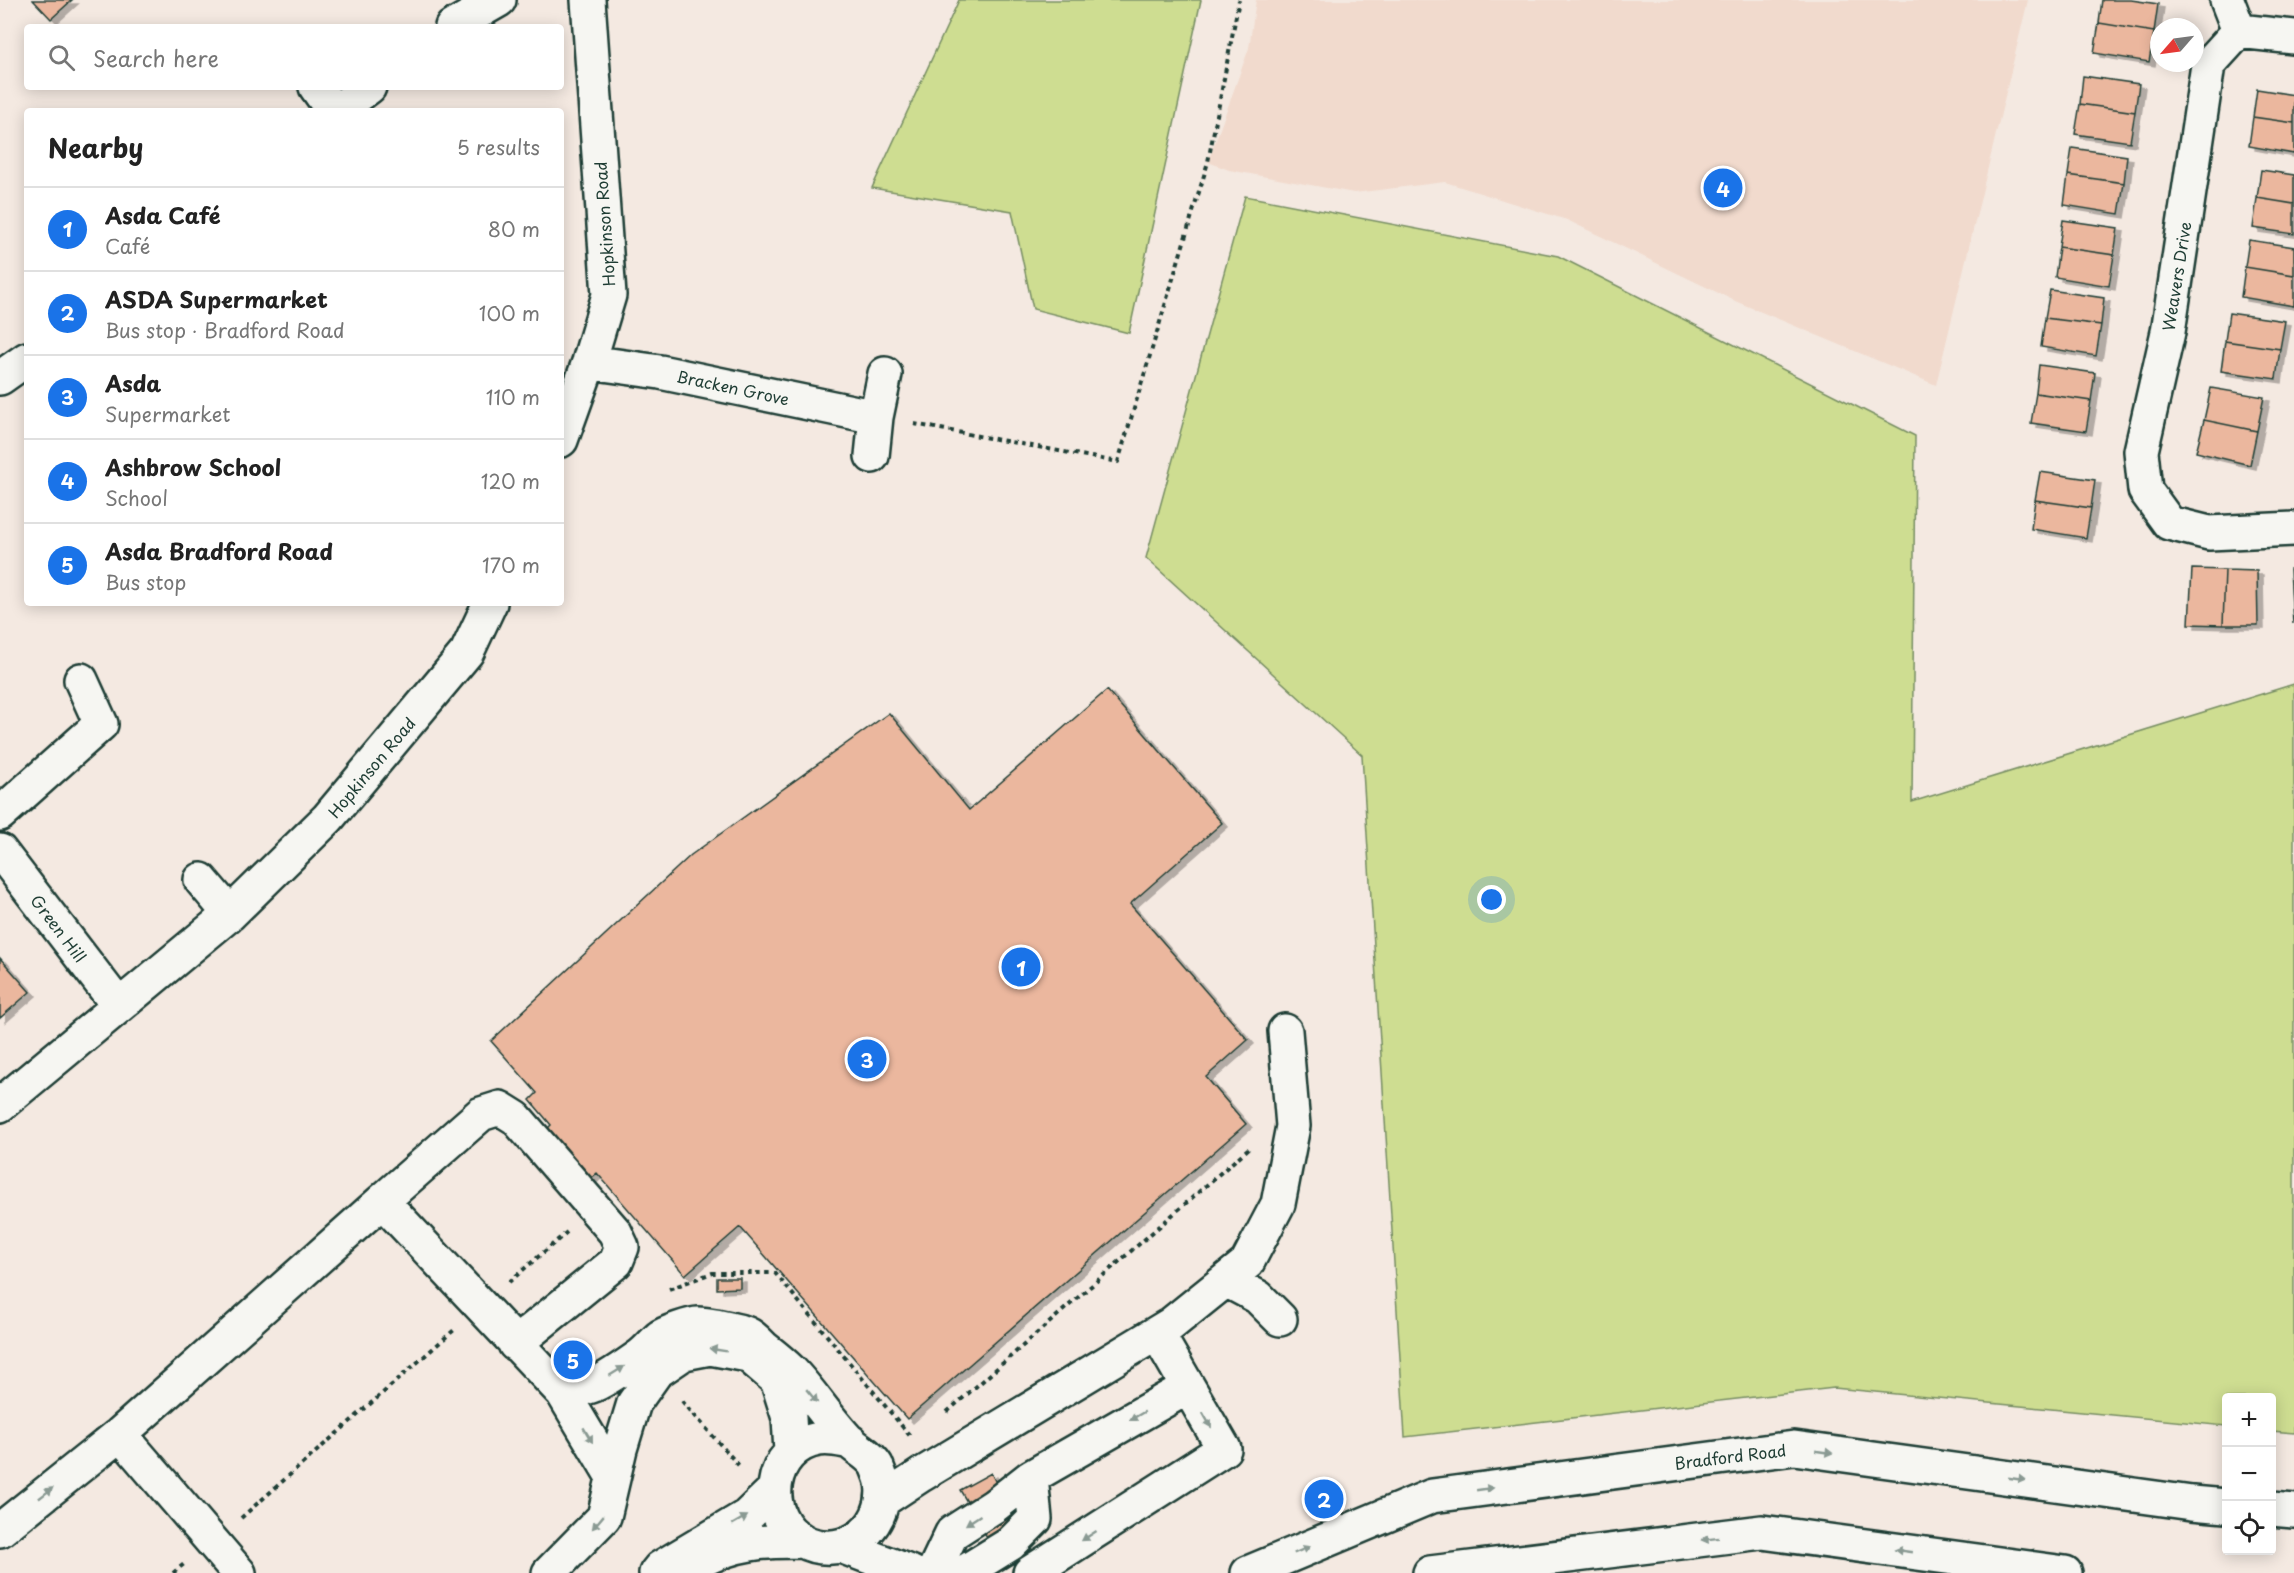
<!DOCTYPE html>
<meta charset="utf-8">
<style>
:root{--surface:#fff;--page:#f2f2f2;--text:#222;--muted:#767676;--line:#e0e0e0;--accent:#1a73e8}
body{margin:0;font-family:"Playpen Sans",sans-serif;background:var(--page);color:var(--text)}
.controls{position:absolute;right:18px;bottom:18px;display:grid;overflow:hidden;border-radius:6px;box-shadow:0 3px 15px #0003}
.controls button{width:54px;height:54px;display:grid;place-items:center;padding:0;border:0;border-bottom:2px solid var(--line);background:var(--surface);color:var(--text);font:30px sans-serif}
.compass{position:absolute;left:2150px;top:18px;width:54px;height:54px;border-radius:50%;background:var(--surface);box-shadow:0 3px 15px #0003;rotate:242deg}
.you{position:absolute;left:1492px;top:900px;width:21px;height:21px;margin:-15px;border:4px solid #fff;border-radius:50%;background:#1a73e8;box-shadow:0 0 0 9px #1a73e833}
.badge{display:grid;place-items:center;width:39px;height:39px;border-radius:50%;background:var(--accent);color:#fff;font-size:20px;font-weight:700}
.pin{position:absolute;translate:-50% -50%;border:3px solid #fff;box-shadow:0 2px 6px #0006}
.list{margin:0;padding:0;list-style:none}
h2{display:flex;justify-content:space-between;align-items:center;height:78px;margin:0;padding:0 24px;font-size:26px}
h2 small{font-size:20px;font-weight:400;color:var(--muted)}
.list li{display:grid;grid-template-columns:39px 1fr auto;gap:18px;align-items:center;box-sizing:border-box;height:84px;padding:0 24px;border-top:2px solid var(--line)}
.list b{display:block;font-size:22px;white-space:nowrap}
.list p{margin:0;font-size:20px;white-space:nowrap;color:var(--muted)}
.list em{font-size:20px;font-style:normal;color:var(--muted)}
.icon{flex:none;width:33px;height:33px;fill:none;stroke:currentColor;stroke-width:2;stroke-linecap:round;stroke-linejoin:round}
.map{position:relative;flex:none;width:2294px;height:1573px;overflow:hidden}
.search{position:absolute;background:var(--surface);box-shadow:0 3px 15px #0003;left:24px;top:24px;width:540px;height:66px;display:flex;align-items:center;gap:15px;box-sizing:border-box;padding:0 21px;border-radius:6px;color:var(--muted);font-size:22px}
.panel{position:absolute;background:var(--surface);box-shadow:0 3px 15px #0003;left:24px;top:108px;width:540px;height:498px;border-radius:6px}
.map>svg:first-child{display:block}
.built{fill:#f1dacd}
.green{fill:#cedd91;stroke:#768d62;stroke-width:1.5}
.building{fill:#ebb79e;stroke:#1f3d34;stroke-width:1.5;filter:url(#shadow)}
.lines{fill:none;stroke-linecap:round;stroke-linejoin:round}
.minor-casing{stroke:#1f3d34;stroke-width:38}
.major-casing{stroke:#1f3d34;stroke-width:38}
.path{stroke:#1f3d34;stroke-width:4;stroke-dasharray:4.5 4.5;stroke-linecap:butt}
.minor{stroke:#f6f6f2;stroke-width:33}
.major{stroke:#f6f6f2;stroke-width:33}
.oneway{fill:#8a9a93}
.labels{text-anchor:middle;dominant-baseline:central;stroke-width:6;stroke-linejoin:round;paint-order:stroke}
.street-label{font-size:16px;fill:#1f3d34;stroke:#f6f6f2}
</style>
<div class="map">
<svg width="2294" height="1573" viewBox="0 0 2294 1573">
<defs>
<filter id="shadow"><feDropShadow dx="6" dy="4" stdDeviation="0" flood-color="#0004"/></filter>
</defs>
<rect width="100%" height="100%" fill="#f4e9e1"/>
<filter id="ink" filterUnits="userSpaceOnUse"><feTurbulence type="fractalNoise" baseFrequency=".0167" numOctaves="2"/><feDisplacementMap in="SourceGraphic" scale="12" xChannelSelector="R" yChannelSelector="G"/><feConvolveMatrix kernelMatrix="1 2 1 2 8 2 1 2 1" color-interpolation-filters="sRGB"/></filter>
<g filter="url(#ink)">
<path class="built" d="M 1256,0 L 2028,0 L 1936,385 L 1735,301 L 1567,220 L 1445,182 L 1354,193 L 1229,170 L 1208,162 L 1249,48 Z"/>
<path class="green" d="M 959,0 L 1201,0 L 1129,333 L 1033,309 L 1012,211 L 872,188 Z
M 1245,196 L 1558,256 L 1915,436 L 1912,802 L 2294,684 L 2294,1433 L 2272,1431 L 2272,1398 L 2226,1398 L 2226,1426 L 1834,1388 L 1405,1437 L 1362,755 L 1146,558 Z"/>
<path class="building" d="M 33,0 L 72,0 L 51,19 Z
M 2102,0 L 2131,0 L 2158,4 L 2154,32 L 2099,23 Z
M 2099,23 L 2154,32 L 2149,62 L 2094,53 Z
M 2083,76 L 2139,84 L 2135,112 L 2080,104 Z
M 2257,89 L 2294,95 L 2294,123 L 2253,117 Z
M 2080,104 L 2135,112 L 2130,142 L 2075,134 Z
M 2253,117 L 2294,123 L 2294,154 L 2249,146 Z
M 2072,148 L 2127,156 L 2124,183 L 2068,175 Z
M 2261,170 L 2294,175 L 2294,204 L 2257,198 Z
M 2068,175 L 2124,183 L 2119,214 L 2064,205 Z
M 2257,198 L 2294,204 L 2294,234 L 2253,228 Z
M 2063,220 L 2118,228 L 2114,255 L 2059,247 Z
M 2249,240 L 2294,247 L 2294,275 L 2245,267 Z
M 2059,247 L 2114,255 L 2109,286 L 2055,277 Z
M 2245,267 L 2294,275 L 2294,306 L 2241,297 Z
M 2050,290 L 2104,298 L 2101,325 L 2045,318 Z
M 2229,313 L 2285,321 L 2280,349 L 2225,341 Z
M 2045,318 L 2101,325 L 2096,356 L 2041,347 Z
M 2225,341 L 2280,349 L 2276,379 L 2221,371 Z
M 2039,365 L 2095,373 L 2091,401 L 2036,393 Z
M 2211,388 L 2264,397 L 2257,431 L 2204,420 Z
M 2036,393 L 2091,401 L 2086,431 L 2031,423 Z
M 2204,420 L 2257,431 L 2250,465 L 2196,452 Z
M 2040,472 L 2095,480 L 2091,508 L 2035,500 Z
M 2035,500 L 2091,508 L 2086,538 L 2031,529 Z
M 2192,569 L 2225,570 L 2223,625 L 2189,624 Z
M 2290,569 L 2294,569 L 2293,624 Z
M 2225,570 L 2257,571 L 2258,625 L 2223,625 Z
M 1107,690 L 1222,823 L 1130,904 L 1248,1040 L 1206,1077 L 1246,1124 L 907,1419 L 740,1227 L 685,1275 L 597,1173 L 584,1185 L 541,1135 L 551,1125 L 530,1100 L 537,1093 L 491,1041 L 691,855 L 889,713 L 969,810 Z
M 0,958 L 30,992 L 0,1018 Z
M 717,1278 L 740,1278 L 740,1288 L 717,1289 Z
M 991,1473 L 1000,1491 L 970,1507 L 960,1490 Z
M 1011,1510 L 1021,1527 L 990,1543 L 981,1526 Z"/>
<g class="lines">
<defs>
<path id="minor" d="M 2227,0 L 2239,31
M 452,27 L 499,0
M 2294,37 L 2239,31 L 2208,65 L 2168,332 L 2141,451 L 2145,490 L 2169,523 L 2209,533 L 2294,529
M 316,87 L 333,111
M 337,111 L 369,87
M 589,362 L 660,372 L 876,417 L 885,374
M 0,378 L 27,359
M 561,440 L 589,362 L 609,295 L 588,0
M 872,456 L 876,417
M 0,814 L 101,724 L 81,680
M 0,851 L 118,1005
M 201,880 L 230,914
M 0,1105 L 230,914 L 328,818 L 467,652 L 490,603
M 382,1201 L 481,1114 L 500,1108 L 516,1118 L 615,1232 L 622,1247 L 616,1262 L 515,1344
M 1226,1280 L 1258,1297 L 1280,1319
M 563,1393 C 573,1391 585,1389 594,1385 C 609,1378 626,1366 640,1356 C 647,1351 653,1343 660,1337 C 665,1333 691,1324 698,1324 C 712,1324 729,1329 742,1332 C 750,1333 758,1342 764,1348 C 773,1355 783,1363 791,1371 C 812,1393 828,1419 849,1441 C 858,1450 869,1454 876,1465 C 878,1470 881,1477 882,1482 C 886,1505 875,1529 855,1540 C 839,1549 819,1550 803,1541 C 759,1517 768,1447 819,1439 C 830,1437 840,1440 851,1442
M 120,1434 L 239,1573
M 883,1500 L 921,1475 L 1170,1325 L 1247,1263 L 1278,1204 L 1293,1126 L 1285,1031
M 0,1530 L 120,1434 L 382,1201 L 563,1393 L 613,1477
M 841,1546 L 912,1573
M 700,1561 C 736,1542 764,1541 803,1541
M 549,1573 L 604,1517 L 620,1449 L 634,1403 L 656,1372 L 684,1353 L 710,1348 L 748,1355 L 777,1380 L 789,1418 L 791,1452
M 656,1573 L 660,1568 L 747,1516 L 774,1490
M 933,1573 L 952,1533 L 994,1506 L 1031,1477 L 1188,1387
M 963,1573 L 1010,1544 L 1035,1519 L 1031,1477
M 1030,1573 L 1224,1449 L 1157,1333"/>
<path id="major" d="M 2272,1509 L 2294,1511
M 1248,1573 L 1432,1496 L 1794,1448 L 2192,1503 L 2226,1506
M 1430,1573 L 1762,1532 L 2065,1573"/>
</defs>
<use href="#minor" class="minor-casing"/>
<use href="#major" class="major-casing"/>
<path class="path" d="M 914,424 L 1118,462 L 1208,162 L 1239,0
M 509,1282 L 567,1232
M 669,1289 L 712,1273 L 775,1273 L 911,1437
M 682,1401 L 741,1468
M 947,1412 L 1249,1148
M 241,1518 L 454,1330
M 173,1573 L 184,1564"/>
<use href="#minor" class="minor"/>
<use href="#major" class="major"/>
</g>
<defs><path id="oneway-solid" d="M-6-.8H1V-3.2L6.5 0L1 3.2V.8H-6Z" transform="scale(1.5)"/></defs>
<g class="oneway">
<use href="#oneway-solid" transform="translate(718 1350) rotate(-171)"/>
<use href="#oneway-solid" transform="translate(617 1371) rotate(-32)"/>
<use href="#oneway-solid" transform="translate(812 1396) rotate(50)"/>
<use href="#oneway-solid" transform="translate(1137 1416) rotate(150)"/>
<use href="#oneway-solid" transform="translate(1207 1420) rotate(60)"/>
<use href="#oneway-solid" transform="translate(588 1435) rotate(59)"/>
<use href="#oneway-solid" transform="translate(1824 1452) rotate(8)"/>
<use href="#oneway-solid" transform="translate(2017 1479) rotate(8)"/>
<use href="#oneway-solid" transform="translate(1485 1489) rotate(-8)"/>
<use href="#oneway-solid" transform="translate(46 1493) rotate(-38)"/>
<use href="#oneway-solid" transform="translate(740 1520) rotate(-30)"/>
<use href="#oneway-solid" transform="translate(973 1520) rotate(147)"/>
<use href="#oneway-solid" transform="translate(598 1522) rotate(130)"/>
<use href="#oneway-solid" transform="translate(1089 1536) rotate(147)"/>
<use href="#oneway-solid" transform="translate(1710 1539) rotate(173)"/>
<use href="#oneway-solid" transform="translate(1302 1550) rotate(-23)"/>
<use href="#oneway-solid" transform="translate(1903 1551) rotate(-172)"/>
</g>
</g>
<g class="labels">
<g class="street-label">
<text transform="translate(604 224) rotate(-94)">Hopkinson Road</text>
<text transform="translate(2176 276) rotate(-81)">Weavers Drive</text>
<text transform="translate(733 387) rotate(12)">Bracken Grove</text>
<text transform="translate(371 767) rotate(-50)">Hopkinson Road</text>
<text transform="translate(59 928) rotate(53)">Green Hill</text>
<text transform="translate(1730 1456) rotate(-7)">Bradford Road</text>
</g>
</g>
</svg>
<div class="controls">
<button>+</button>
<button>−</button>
<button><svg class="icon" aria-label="locate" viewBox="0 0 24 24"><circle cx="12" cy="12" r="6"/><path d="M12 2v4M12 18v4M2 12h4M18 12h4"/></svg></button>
</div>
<svg class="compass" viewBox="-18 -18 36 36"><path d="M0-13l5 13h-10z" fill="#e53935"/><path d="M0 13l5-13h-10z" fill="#767676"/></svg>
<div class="you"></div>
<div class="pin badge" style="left:1021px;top:967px">1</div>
<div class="pin badge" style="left:1324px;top:1499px">2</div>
<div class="pin badge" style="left:867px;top:1059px">3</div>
<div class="pin badge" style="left:1723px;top:188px">4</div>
<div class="pin badge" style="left:573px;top:1360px">5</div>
<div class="search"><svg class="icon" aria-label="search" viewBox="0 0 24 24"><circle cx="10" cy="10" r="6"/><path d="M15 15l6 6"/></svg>Search here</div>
<section class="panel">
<h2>Nearby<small>5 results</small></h2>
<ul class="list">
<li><span class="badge">1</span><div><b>Asda Café</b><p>Café</p></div><em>80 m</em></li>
<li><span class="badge">2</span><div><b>ASDA Supermarket</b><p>Bus stop · Bradford Road</p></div><em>100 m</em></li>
<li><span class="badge">3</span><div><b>Asda</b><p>Supermarket</p></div><em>110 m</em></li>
<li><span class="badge">4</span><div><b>Ashbrow School</b><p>School</p></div><em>120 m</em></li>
<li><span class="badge">5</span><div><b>Asda Bradford Road</b><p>Bus stop</p></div><em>170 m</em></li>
</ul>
</section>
</div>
